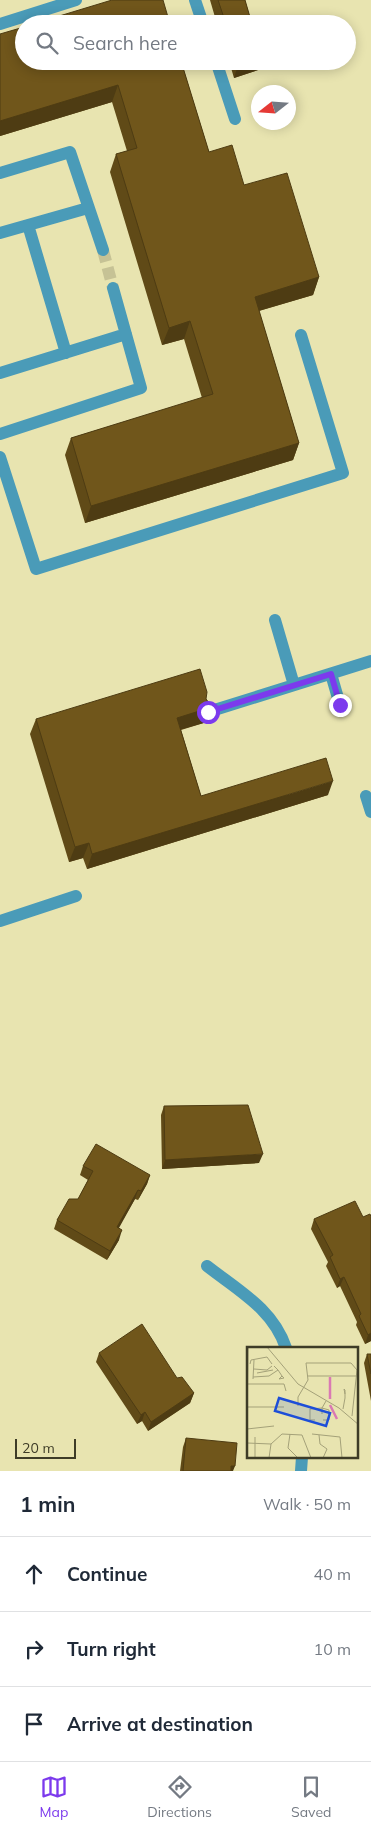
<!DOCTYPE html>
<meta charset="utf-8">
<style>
:root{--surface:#fff;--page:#f6f6f7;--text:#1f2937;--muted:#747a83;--line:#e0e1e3;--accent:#7c3aed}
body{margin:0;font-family:Mulish,sans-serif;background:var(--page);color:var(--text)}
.compass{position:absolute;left:251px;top:85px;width:45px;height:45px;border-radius:50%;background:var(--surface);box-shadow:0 2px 12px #0003;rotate:253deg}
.scale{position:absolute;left:15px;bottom:12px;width:61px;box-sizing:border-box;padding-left:5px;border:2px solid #3e3c27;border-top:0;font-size:14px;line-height:18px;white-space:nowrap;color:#3e3c27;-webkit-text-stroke:4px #e8e4b0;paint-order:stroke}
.stop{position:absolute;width:15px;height:15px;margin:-11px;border:4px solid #7c3aed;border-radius:50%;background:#fff}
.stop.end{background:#7c3aed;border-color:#fff;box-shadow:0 1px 5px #0008}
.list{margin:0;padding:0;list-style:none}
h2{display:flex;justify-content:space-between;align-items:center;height:65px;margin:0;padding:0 20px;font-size:21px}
h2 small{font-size:16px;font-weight:400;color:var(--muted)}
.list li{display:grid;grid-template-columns:32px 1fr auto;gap:15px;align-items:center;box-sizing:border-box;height:75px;padding:0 20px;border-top:1px solid var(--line)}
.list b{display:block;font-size:19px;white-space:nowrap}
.list em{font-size:16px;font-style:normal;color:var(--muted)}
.icon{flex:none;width:28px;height:28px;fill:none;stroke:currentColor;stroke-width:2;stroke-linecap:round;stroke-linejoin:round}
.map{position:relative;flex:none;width:371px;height:1471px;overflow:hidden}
.search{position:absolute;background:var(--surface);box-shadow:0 2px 12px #0003;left:15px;right:15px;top:15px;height:55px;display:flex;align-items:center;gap:12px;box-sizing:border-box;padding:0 18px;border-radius:28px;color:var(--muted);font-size:19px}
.sheet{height:290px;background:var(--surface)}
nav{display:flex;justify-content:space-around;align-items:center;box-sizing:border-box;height:70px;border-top:1px solid var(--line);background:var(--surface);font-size:14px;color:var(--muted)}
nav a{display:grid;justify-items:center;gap:2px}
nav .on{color:var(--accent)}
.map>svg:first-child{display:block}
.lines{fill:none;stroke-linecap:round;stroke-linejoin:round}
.minor-tunnel{stroke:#c6c295;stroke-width:12;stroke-dasharray:12 6;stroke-linecap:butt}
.minor{stroke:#4a9bb8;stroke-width:12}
.wall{fill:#604a17}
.shaded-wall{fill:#4e3c13}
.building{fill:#70561b;stroke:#4e3c13}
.route{stroke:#7c3aed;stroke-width:6}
.inset-river{fill:none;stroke:#da79b3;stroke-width:2.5}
.inset-road{fill:none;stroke:#a4a179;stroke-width:1}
.view{fill:#1d4ed8;fill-opacity:0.15;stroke:#1d4ed8;stroke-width:2.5}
.inset-edge{fill:none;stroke:#3e3c27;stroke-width:2.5}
</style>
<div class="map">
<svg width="371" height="1471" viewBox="0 0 371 1471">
<rect width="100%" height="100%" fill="#e8e4b0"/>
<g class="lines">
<path class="minor-tunnel" d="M 103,250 L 113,288"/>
<path class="minor" d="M 195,0 L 203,24
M 0,24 L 76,0
M 216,61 L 235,119
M 0,173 L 70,152 L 103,250
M 28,225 L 66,353
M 0,233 L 88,208
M 0,373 L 126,334
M 0,434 L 141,388 L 113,288
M 0,457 L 36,569 L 343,473 L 301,335
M 275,620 L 294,685
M 331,674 L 340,705
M 208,712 L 371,661
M 366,796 L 371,812
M 0,921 L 76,896
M 207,1266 C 239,1291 273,1309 286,1348
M 301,1471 L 302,1457"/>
</g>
<path class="wall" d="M 210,0 L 245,0 L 252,24 L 217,24 Z
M 0,34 L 181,61 L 209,152 L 244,185 L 319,277 L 313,295 L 259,311 L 299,443 L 293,460 L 85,523 L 65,455 L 71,438 L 202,398 L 184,339 L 162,345 L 110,172 L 116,154 L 127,151 L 112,102 L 0,136 Z
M 229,61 L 261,61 L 258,70 L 234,78 Z
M 206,699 L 212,707 L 207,722 L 181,730 L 201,796 L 328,795 L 87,869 L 83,858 L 69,862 L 30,734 L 36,719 Z
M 164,1106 L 259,1163 L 162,1169 L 161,1115 Z
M 83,1166 L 150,1175 L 147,1184 L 138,1200 L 135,1199 L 118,1228 L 119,1240 L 107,1260 L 54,1229 L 57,1220 L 78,1199 L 88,1180 L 80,1175 Z
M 363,1217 L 371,1217 L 371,1341 L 365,1344 L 356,1325 L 357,1322 L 340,1286 L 337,1288 L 326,1266 L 328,1262 L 311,1229 L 314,1219 Z
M 99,1353 L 177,1378 L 194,1393 L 190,1403 L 148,1431 L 142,1421 L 137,1424 L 96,1362 Z
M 367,1354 L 371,1354 L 371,1401 L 364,1363 Z
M 186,1438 L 233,1471 L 180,1471 L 183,1447 Z"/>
<path class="shaded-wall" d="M 251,61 L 261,61 L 258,70 L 234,78 L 238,65 Z
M 118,85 L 112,102 L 0,136 L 0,121 Z
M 319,277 L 313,295 L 248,314 L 255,297 Z
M 190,321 L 184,339 L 162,345 L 169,328 Z
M 299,443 L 293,460 L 85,523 L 91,506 Z
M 212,707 L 207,722 L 172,732 L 177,718 Z
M 333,781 L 328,795 L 87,869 L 92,854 Z
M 89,843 L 83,858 L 69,862 L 75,847 Z
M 263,1154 L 259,1163 L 162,1169 L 165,1160 Z
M 150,1175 L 147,1184 L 138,1200 L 141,1191 Z
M 138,1190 L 135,1199 L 114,1237 L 117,1227 Z
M 122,1230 L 119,1240 L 107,1260 L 110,1251 Z
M 344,1277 L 340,1286 L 337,1288 L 340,1279 Z
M 371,1333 L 371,1341 L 365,1344 L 368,1335 Z
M 194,1393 L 190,1403 L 148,1431 L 151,1422 Z
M 145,1412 L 142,1421 L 137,1424 L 141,1415 Z
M 231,1466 L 235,1466 L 233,1471 L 229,1471 Z"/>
<path class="building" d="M 112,0 L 163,0 L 170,24 L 33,24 Z
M 218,0 L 245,0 L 252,24 L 226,24 Z
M 24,27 L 24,61 L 181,61 L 209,152 L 232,145 L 244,185 L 287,173 L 319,277 L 255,297 L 299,443 L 91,506 L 71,438 L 213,394 L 190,321 L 169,328 L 116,154 L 137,148 L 118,85 L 0,121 L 0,34 Z
M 237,61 L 251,61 L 238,65 Z
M 200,669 L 207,692 L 206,699 L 212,707 L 177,718 L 201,796 L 326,758 L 333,781 L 92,854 L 89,843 L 75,847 L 36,719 Z
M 248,1105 L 263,1154 L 165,1160 L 164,1106 Z
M 96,1144 L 150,1175 L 141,1191 L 138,1190 L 117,1227 L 122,1230 L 110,1251 L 57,1220 L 69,1199 L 78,1199 L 93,1171 L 83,1166 Z
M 355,1201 L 363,1217 L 370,1214 L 371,1217 L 371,1333 L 368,1335 L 359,1316 L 361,1314 L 344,1277 L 340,1279 L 330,1257 L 333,1255 L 314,1219 Z
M 142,1324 L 177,1378 L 182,1377 L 194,1393 L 151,1422 L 145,1412 L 141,1415 L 99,1353 Z
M 367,1354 L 371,1354 L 371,1374 Z
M 186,1438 L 237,1443 L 235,1466 L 231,1466 L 231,1471 L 183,1471 Z"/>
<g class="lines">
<path class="route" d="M 208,712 L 331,674 L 340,705"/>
</g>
<g transform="translate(247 1347)">
<rect width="111" height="111" fill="#e8e4b0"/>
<path class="inset-river" d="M 83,30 L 83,52M 83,58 L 90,72"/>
<path class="inset-road" d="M 20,0 L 51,37 L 92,61 L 112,78M 3,17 L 4,13 L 20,10 L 25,17M 27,19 L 31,23 L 35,29 L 37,31 L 32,32 L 35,29M 7,22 L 20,23 L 25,19M 10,26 L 26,23M 61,29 L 112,29M 6,30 L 22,29 L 31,23M 6,32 L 7,13M 0,37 L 37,37 L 39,44M 51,59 L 51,50 L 61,33 L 59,16 L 104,16 L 110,23 L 105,69M 0,60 L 37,60M 96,62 L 98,51 L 98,43 L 97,42 L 98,47M 75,67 L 75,61 L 82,63 L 82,73 L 76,73M 68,73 L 63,73 L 63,62 L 75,61 L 79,54M 0,78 L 1,0M 0,82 L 27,79M 43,87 L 41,101 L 51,111M 65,87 L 93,90 L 95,111M 72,88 L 73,97 L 80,102 L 76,111M 0,96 L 24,97M 8,111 L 8,90M 22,111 L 24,97 L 35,87 L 55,88 L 64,111"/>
<path class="view" d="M 32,51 L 83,66 L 79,79 L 28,64 Z"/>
<rect width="111" height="111" class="inset-edge"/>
</g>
</svg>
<svg class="compass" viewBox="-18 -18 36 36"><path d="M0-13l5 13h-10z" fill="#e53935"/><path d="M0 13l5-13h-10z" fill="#747a83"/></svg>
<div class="scale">20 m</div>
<div class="stop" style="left:208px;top:712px"></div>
<div class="stop end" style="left:340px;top:705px"></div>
<div class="search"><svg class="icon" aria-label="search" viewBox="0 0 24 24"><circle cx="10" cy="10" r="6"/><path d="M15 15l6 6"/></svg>Search here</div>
</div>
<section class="sheet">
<h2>1 min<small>Walk · 50 m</small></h2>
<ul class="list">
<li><svg class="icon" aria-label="ahead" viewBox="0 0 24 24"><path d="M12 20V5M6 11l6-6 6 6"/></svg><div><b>Continue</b></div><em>40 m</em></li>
<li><svg class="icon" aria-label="right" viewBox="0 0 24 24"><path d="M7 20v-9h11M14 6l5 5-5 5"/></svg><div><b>Turn right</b></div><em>10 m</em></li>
<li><svg class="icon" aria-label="arrive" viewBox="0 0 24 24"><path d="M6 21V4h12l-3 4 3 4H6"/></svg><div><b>Arrive at destination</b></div></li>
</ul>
</section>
<nav>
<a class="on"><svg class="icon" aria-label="map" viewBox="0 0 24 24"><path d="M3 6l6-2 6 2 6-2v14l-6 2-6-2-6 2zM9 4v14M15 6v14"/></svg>Map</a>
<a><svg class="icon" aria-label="directions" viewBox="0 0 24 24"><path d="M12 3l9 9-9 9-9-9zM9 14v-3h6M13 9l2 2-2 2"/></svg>Directions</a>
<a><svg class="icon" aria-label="saved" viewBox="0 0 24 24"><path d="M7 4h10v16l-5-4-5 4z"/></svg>Saved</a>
</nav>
